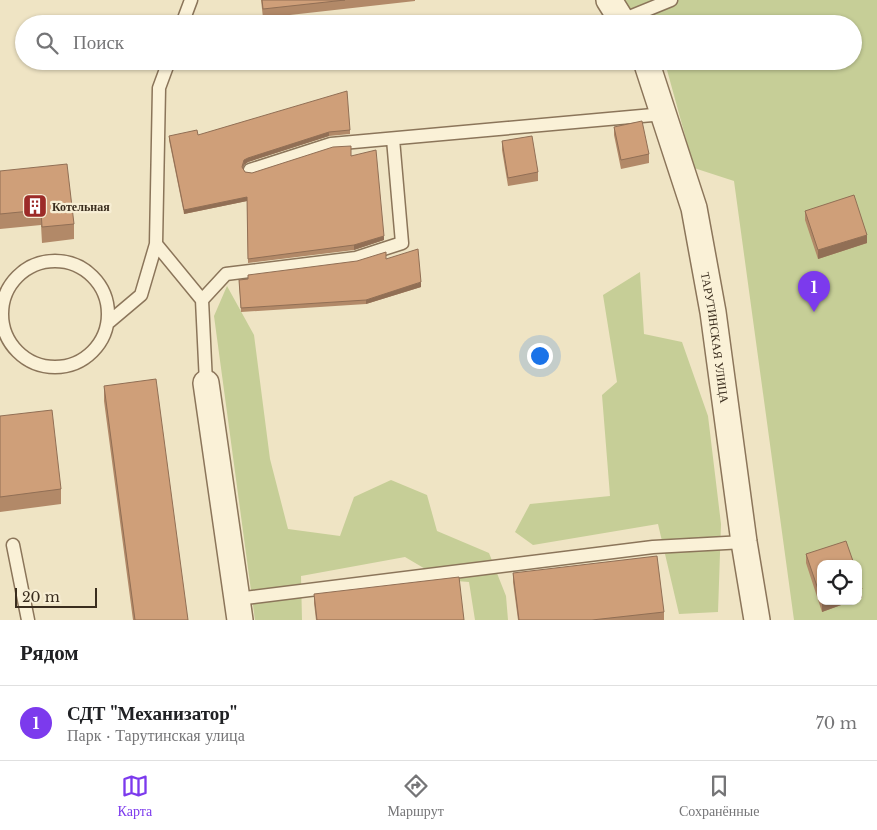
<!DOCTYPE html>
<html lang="ru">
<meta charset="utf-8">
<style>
:root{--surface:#fff;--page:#f6f6f6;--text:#202124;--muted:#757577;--line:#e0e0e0;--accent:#7c3aed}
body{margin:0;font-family:"Libre Baskerville",serif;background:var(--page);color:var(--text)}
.controls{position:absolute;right:15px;bottom:15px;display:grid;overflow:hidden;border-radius:10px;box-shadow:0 1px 4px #0004}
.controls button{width:45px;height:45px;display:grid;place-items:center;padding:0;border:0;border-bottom:1px solid var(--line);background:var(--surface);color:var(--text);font:25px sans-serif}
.scale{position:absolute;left:15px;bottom:12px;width:82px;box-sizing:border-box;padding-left:5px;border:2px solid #3a2d1e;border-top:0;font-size:14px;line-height:18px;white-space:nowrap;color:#3a2d1e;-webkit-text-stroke:4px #f7eed4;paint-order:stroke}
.you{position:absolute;left:539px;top:355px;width:18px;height:18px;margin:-12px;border:4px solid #fff;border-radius:50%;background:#1a73e8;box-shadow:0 0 0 8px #1a73e833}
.badge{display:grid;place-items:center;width:32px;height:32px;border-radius:50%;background:var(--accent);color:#fff;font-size:16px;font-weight:700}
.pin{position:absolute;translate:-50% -41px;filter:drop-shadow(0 1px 2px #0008)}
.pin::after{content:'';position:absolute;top:26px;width:18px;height:15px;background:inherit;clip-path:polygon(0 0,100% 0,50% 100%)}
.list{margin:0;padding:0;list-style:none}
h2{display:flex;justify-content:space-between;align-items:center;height:65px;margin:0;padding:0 20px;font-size:21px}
h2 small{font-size:16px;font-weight:400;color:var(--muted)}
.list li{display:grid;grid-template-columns:32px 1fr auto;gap:15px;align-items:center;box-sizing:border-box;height:75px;padding:0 20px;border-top:1px solid var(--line)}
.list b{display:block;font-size:19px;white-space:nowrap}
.list p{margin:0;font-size:16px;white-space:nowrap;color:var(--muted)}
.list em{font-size:16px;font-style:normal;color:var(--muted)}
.icon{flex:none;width:28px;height:28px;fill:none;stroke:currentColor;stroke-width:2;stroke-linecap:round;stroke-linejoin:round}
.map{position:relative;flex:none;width:877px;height:620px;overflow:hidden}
.search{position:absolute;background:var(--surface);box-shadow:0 1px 4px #0004;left:15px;right:15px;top:15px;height:55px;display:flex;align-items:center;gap:12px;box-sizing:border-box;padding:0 18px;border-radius:28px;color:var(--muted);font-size:19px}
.sheet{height:140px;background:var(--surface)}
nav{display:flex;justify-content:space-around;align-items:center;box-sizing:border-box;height:70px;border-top:1px solid var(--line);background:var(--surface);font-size:14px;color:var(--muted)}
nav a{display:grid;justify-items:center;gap:2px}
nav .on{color:var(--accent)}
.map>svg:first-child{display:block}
.green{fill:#c6ce97;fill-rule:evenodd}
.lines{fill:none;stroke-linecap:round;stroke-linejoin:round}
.service-casing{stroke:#8b755a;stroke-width:15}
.minor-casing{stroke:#8b755a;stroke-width:28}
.service{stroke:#faf1d7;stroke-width:12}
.minor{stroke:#faf1d7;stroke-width:25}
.wall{fill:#b28968}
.shaded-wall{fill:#916f55}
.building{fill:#cf9f79;stroke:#916f55}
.labels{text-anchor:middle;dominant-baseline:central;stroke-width:4.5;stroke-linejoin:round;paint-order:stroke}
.poi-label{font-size:12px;font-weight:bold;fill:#3a2d1e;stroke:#f7eed4;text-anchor:start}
.street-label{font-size:12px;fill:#3a2d1e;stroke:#f7eed4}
</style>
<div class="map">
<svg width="877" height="620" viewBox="0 0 877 620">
<rect width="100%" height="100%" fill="#efe4c4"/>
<path class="green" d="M 624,0 L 877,0 L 877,620 L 794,620 L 734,181 L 694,168 L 667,70 L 662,61 L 853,61 L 853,24 L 639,24 ZM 821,564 L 858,564 L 858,601 L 821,601 Z
M 640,272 L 644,334 L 682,342 L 708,416 L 721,524 L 718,612 L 679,614 L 658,524 L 533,545 L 515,532 L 530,504 L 610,496 L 602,395 L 617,382 L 603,295 Z
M 227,286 L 254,335 L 270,459 L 288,529 L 340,536 L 354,497 L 391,480 L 427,495 L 437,531 L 489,553 L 506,596 L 508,620 L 475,620 L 469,582 L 444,580 L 405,557 L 301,576 L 302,620 L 255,620 L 214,316 Z"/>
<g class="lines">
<defs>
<path id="service" d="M 622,20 L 671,0
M 182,24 L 191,0
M 250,170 L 331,144 L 664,114
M 156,244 L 202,300 L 206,383
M2 314a53 53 0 1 1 106 0a53 53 0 1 1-106 0Z
M 202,300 L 226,274 L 356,258 L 402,243 L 393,139
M 109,322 L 141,295 L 156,244 L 159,88 L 169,61
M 13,545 L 28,620
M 237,599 L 653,547 L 744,542"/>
<g id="minor">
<path d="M 609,0 L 624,24"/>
<path id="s1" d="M 646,61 L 694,208 L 713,312 L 744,542 L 757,620"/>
<path d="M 206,383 L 240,620"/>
</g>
</defs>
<use href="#service" class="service-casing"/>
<use href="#minor" class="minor-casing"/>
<use href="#service" class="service"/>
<use href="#minor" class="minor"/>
</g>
<path class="wall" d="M 261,0 L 415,0 L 415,1 L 263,18 Z
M 614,127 L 649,154 L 649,163 L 621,169 L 614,135 Z
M 350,130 L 350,134 L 329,136 L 248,162 L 244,165 L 243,169 L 245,172 L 252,173 L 351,156 L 384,240 L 354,250 L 248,263 L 247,201 L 184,214 L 169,140 L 169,136 Z
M 502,141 L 538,172 L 538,181 L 508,186 L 502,150 Z
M 0,171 L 74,224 L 74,239 L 42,243 L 41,225 L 0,229 Z
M 805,211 L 867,243 L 818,259 L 805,220 Z
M 386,259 L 421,287 L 366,304 L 241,312 L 239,280 Z
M 104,386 L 188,620 L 133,620 L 104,401 Z
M 0,416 L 61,489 L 61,504 L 0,512 Z
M 806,554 L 821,564 L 821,601 L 852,601 L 822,612 L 806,563 Z
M 513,573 L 664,612 L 664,620 L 518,620 L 513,582 Z
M 314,594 L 464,620 L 316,620 L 314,603 Z"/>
<path class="shaded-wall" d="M 329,132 L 329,136 L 248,162 L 244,165 L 242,172 L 244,160 L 248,158 Z
M 247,197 L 247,201 L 184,214 L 184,210 Z
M 867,235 L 867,243 L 818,259 L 818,250 Z
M 384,236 L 384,240 L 354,250 L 354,245 Z
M 421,282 L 421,287 L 366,304 L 366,300 Z
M 862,589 L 862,598 L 858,599 L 858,590 Z
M 827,601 L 852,601 L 822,612 L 822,603 Z"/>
<path class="building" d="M 262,0 L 345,0 L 263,9 Z
M 347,91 L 350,130 L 329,132 L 248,158 L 244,160 L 242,167 L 245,172 L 252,173 L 333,147 L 351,146 L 351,156 L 376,150 L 384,236 L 354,245 L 248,259 L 247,197 L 184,210 L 169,136 L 197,130 L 198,135 Z
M 642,121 L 649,154 L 621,160 L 614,127 Z
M 532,136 L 538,172 L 508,178 L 502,141 Z
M 67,164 L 74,224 L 42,227 L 41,210 L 0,214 L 0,171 Z
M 854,195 L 867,235 L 818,250 L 805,211 Z
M 418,249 L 421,282 L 366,300 L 241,308 L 239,280 L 248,279 L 248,275 L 357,261 L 386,252 L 386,259 Z
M 156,379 L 188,620 L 135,620 L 104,386 Z
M 52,410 L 61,489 L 0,497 L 0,416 Z
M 846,541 L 854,564 L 821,564 L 821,598 L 806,554 Z
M 657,556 L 664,612 L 592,620 L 519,620 L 513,573 Z
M 459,577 L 464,620 L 317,620 L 314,594 Z
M 858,577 L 862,589 L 858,590 Z"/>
<defs>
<symbol id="building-square" viewBox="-11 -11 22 22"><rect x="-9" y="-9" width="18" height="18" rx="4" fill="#9c2b28" stroke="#f7eed4"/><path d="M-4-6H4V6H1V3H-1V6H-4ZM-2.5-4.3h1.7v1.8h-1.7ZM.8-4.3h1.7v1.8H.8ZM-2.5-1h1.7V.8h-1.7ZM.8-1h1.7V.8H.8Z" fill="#fff"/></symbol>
</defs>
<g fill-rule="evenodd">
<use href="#building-square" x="21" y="192" width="28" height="28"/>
</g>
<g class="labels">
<g class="poi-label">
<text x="52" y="206">Котельная</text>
</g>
<g class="street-label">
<text stroke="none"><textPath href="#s1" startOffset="286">ТАРУТИНСКАЯ УЛИЦА</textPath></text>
</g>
</g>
</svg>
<div class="controls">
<button><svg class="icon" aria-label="locate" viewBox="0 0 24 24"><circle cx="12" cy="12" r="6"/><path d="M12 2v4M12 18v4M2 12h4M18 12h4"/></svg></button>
</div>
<div class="scale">20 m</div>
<div class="you"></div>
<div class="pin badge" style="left:814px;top:312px">1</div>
<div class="search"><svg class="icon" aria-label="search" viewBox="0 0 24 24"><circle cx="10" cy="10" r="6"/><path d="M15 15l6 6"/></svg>Поиск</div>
</div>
<section class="sheet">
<h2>Рядом<small></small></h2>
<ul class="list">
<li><span class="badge">1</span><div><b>СДТ &quot;Механизатор&quot;</b><p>Парк · Тарутинская улица</p></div><em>70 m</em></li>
</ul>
</section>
<nav>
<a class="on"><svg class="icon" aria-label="map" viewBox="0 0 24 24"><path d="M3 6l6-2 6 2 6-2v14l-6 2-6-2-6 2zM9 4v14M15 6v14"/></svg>Карта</a>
<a><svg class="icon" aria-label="directions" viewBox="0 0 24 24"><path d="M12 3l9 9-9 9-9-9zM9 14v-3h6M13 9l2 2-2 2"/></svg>Маршрут</a>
<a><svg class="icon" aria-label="saved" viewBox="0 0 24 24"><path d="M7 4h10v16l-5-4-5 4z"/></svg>Сохранённые</a>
</nav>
